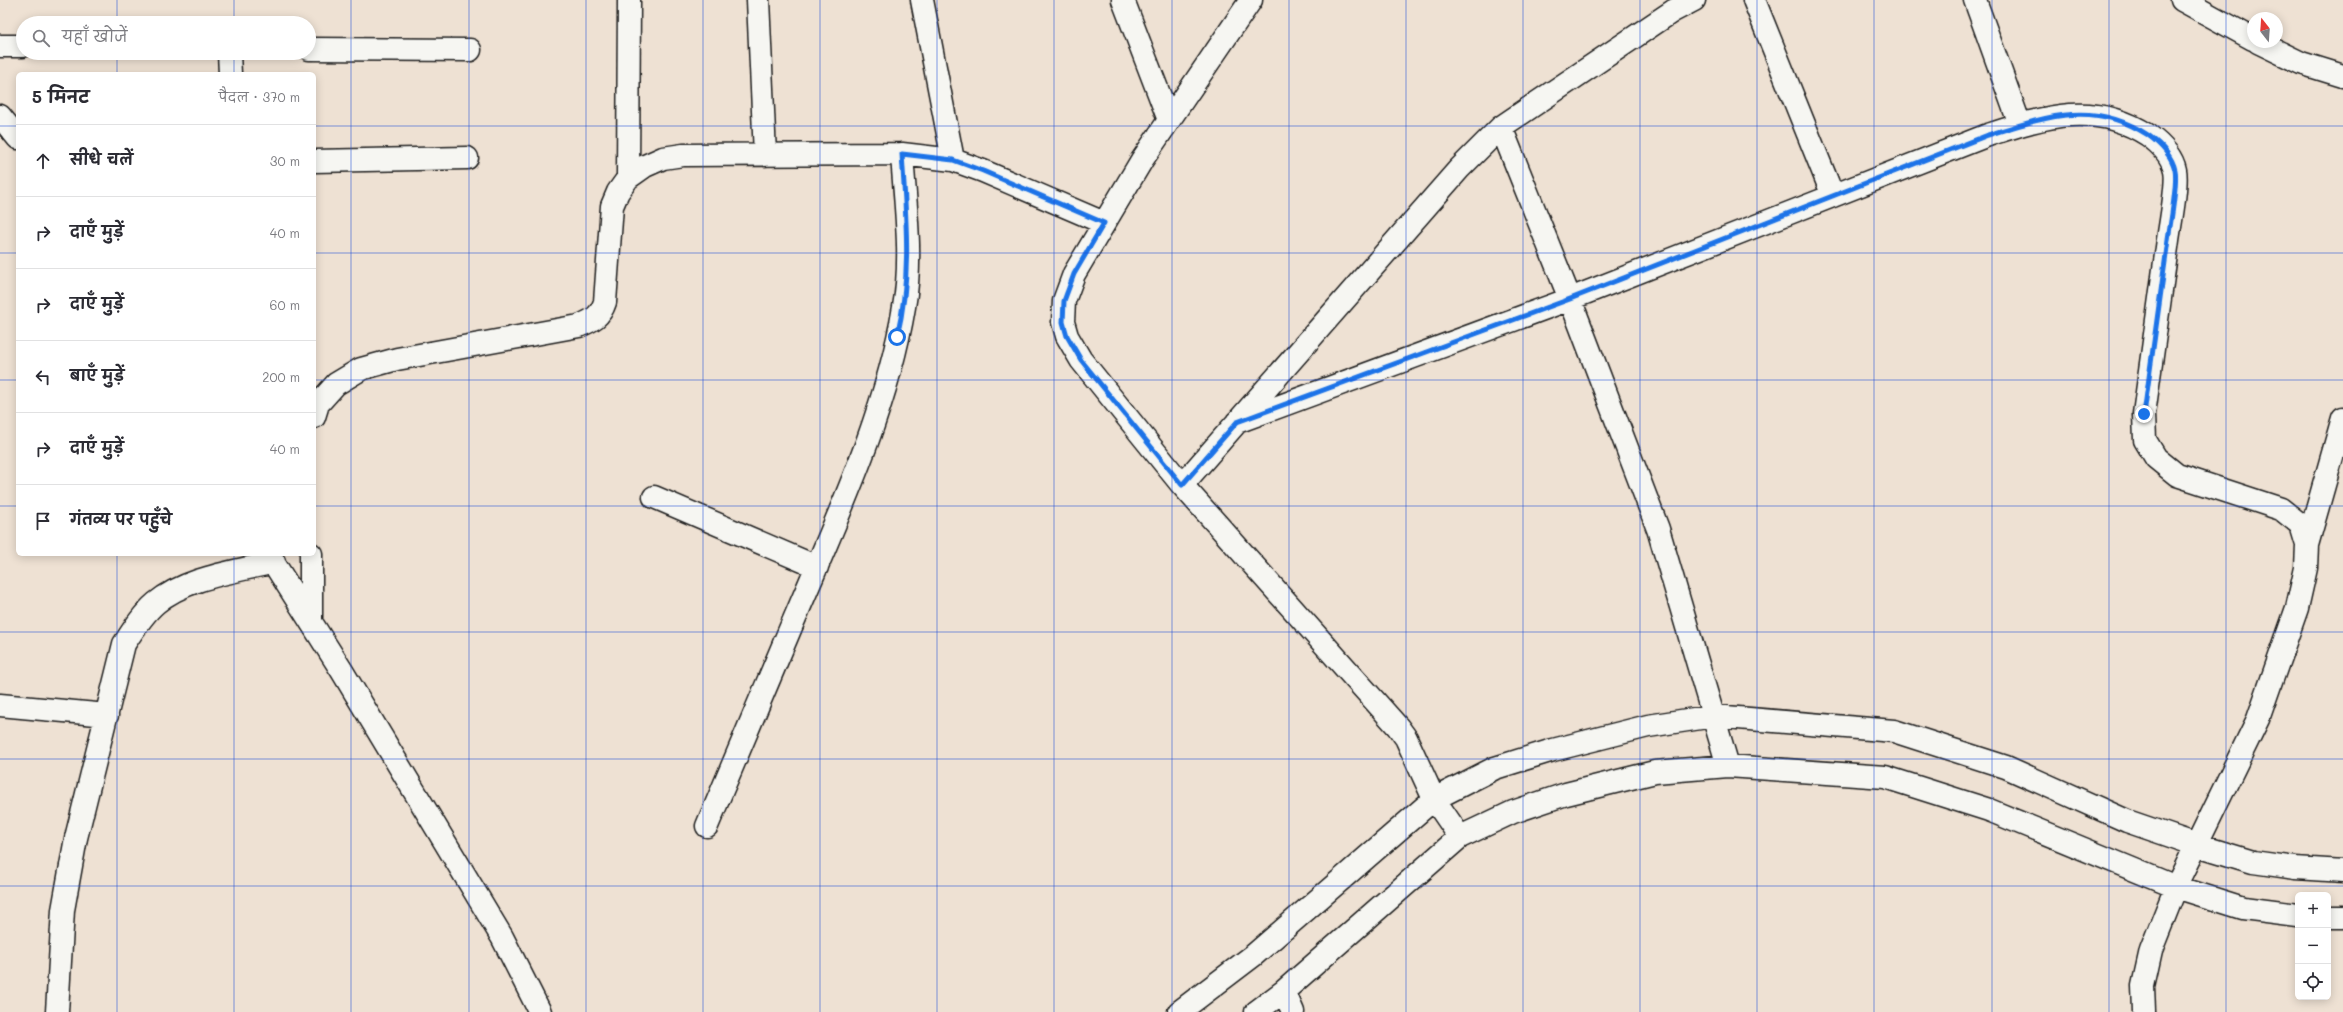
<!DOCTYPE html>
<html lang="hi">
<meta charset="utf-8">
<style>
:root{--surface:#fff;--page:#f2f2f3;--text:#2b2b33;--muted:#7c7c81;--line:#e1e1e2}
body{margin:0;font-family:Mali,"Playpen Sans Deva",sans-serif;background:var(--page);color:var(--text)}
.controls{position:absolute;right:12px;bottom:12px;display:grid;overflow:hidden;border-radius:6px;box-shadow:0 2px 10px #0003}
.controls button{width:36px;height:36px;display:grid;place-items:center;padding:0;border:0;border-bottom:1px solid var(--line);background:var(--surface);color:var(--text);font:20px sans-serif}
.compass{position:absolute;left:2247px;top:12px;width:36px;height:36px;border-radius:50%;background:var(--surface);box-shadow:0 2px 10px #0003;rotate:343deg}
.stop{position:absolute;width:12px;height:12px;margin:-9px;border:3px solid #1a73e8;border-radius:50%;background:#fff}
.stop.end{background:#1a73e8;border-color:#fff;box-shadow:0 1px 4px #0008}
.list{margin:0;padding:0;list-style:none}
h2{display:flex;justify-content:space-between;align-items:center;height:52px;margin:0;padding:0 16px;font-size:17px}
h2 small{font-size:13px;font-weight:400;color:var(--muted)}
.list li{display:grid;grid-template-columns:26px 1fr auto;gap:12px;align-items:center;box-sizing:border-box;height:72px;padding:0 16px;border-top:1px solid var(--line)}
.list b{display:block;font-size:15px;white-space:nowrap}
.list em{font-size:13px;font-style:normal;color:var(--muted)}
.icon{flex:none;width:22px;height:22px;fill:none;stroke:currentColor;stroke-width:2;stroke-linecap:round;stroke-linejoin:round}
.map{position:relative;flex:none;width:2343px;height:1012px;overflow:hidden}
.search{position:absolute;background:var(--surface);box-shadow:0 2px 10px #0003;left:16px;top:16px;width:300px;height:44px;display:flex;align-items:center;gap:10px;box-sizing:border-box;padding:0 14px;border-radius:22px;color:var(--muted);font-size:15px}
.panel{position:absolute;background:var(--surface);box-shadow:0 2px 10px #0003;left:16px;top:72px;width:300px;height:484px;border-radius:6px}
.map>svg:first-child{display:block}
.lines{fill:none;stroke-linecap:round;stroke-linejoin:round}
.minor-casing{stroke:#1c1c1c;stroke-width:25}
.minor{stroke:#f6f6f2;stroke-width:22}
.route{stroke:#1a73e8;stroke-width:5}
.grid{fill:none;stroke:#1d4ed8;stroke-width:1;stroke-opacity:0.55}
</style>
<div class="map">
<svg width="2343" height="1012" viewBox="0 0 2343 1012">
<rect width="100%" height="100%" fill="#eee1d3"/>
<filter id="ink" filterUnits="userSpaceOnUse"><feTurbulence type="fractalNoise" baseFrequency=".025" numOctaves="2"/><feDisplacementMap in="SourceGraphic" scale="8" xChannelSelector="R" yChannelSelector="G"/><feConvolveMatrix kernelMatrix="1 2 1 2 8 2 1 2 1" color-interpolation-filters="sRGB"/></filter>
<g filter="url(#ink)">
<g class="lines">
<defs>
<path id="minor" d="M 758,0 L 765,155
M 922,0 L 953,160
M 1123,0 L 1169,120
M 1251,0 L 1142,160 L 1074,274 L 1064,301 L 1063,322 L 1067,336 L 1081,360 L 1182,485 L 1398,727 L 1406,738 L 1434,799 L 1460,837
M 1754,0 L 1833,196
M 1975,0 L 2020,125
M 2182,0 L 2253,39
M 2258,42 L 2301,63 L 2343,76
M 0,46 L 23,46
M 309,49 L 470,50
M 229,53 L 230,74
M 0,116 L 18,138
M 1501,127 L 1570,299 L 1658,529 L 1728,766
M 314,161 L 467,158
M 628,178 L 629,0
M 314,417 L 318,404 L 336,384 L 361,369 L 397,359 L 579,326 C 593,320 600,317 605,302 L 612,206 L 618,192 L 628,178 L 645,166 L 663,158 L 683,155 L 902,154 L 953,160 L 983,171 L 1104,223
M 1237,422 L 1570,299 L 1988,135 C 2044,117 2094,100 2148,135 C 2159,143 2172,156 2175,170 C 2178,183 2170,225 2168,240 C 2160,298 2152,356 2144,414 L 2145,440 L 2156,458 L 2177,475 L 2281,509 L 2301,525 L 2307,545 L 2306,568 L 2297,608 L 2258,719 L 2176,887 L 2151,950 L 2143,986 L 2144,1012
M 1182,485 L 1459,169 L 1501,127 L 1673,11 L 1694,0
M 654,497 L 817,567
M 2307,545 L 2343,418
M 268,554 L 342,671 L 502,937 L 540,1012
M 311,554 L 311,621
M 0,705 L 107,715
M 707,826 C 743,741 778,657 814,573 C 850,489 889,398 904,307 C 913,257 905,204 902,154
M 2328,917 L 2343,917
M 1284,991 L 1293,1012
M 57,1012 L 63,910 L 76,838 L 124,644 C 133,630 143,614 156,603 C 187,577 235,572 274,562
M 1179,1012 L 1254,955 L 1434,799 L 1495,768 L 1553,750 L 1648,726 L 1714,716 L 1894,731 L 2006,767 L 2127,821 L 2197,845 L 2253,862 L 2295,868 L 2343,871
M 1256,1012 L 1284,991 L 1460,837 L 1513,812 L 1566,794 L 1655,772 L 1728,766 L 1885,777 L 1989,810 L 2176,887 L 2243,908 L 2298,915"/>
</defs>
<use href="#minor" class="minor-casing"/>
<use href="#minor" class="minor"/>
</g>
</g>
<g class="lines" filter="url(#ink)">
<path class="route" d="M 897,337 C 912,275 906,217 902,154 L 953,160 L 983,171 L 1104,223 L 1074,274 L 1064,301 L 1063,322 L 1067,336 L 1081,360 L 1182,485 L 1237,422 L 1570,299 L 1988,135 C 2045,117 2093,99 2148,135 C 2159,143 2172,156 2175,170 C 2178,183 2170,225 2168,240 C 2160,298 2152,356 2144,414"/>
</g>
<path class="grid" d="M 117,0 L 117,23M 234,0 L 234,23M 351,0 L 351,1012M 469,0 L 469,1012M 586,0 L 586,1012M 703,0 L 703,1012M 820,0 L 820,1012M 937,0 L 937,1012M 1054,0 L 1054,1012M 1172,0 L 1172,1012M 1289,0 L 1289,1012M 1406,0 L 1406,1012M 1523,0 L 1523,1012M 1640,0 L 1640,1012M 1757,0 L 1757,1012M 1874,0 L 1874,1012M 1992,0 L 1992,1012M 2109,0 L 2109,1012M 2226,0 L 2226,1012M 117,53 L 117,74M 234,53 L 234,74M 0,126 L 18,126M 314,126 L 2343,126M 0,253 L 18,253M 314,253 L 2343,253M 0,380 L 18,380M 314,380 L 2343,380M 0,506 L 18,506M 314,506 L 2343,506M 117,554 L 117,1012M 234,554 L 234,1012M 0,632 L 2343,632M 0,759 L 2343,759M 0,886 L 2343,886"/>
</svg>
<div class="controls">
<button>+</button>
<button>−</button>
<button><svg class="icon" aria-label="locate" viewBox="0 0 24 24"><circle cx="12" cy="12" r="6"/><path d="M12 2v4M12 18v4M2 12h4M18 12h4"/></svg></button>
</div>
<svg class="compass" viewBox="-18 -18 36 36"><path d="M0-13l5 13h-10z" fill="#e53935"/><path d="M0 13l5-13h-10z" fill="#7c7c81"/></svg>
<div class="stop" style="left:897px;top:337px"></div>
<div class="stop end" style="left:2144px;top:414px"></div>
<div class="search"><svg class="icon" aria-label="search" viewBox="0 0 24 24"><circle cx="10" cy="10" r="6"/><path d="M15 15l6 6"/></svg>यहाँ खोजें</div>
<section class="panel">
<h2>5 मिनट<small>पैदल · 370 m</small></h2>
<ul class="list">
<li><svg class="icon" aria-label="ahead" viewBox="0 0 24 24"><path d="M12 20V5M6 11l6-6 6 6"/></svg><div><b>सीधे चलें</b></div><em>30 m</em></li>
<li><svg class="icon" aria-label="right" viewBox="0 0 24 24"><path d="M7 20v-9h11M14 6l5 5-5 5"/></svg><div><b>दाएँ मुड़ें</b></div><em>40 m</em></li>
<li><svg class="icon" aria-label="right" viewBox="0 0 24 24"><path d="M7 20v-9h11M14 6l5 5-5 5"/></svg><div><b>दाएँ मुड़ें</b></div><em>60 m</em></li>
<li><svg class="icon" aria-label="left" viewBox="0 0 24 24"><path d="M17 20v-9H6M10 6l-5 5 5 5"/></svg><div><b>बाएँ मुड़ें</b></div><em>200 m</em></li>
<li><svg class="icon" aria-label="right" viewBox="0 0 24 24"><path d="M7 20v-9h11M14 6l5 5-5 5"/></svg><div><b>दाएँ मुड़ें</b></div><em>40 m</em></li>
<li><svg class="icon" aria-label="arrive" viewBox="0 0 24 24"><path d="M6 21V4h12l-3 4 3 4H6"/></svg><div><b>गंतव्य पर पहुँचे</b></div></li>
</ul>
</section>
</div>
